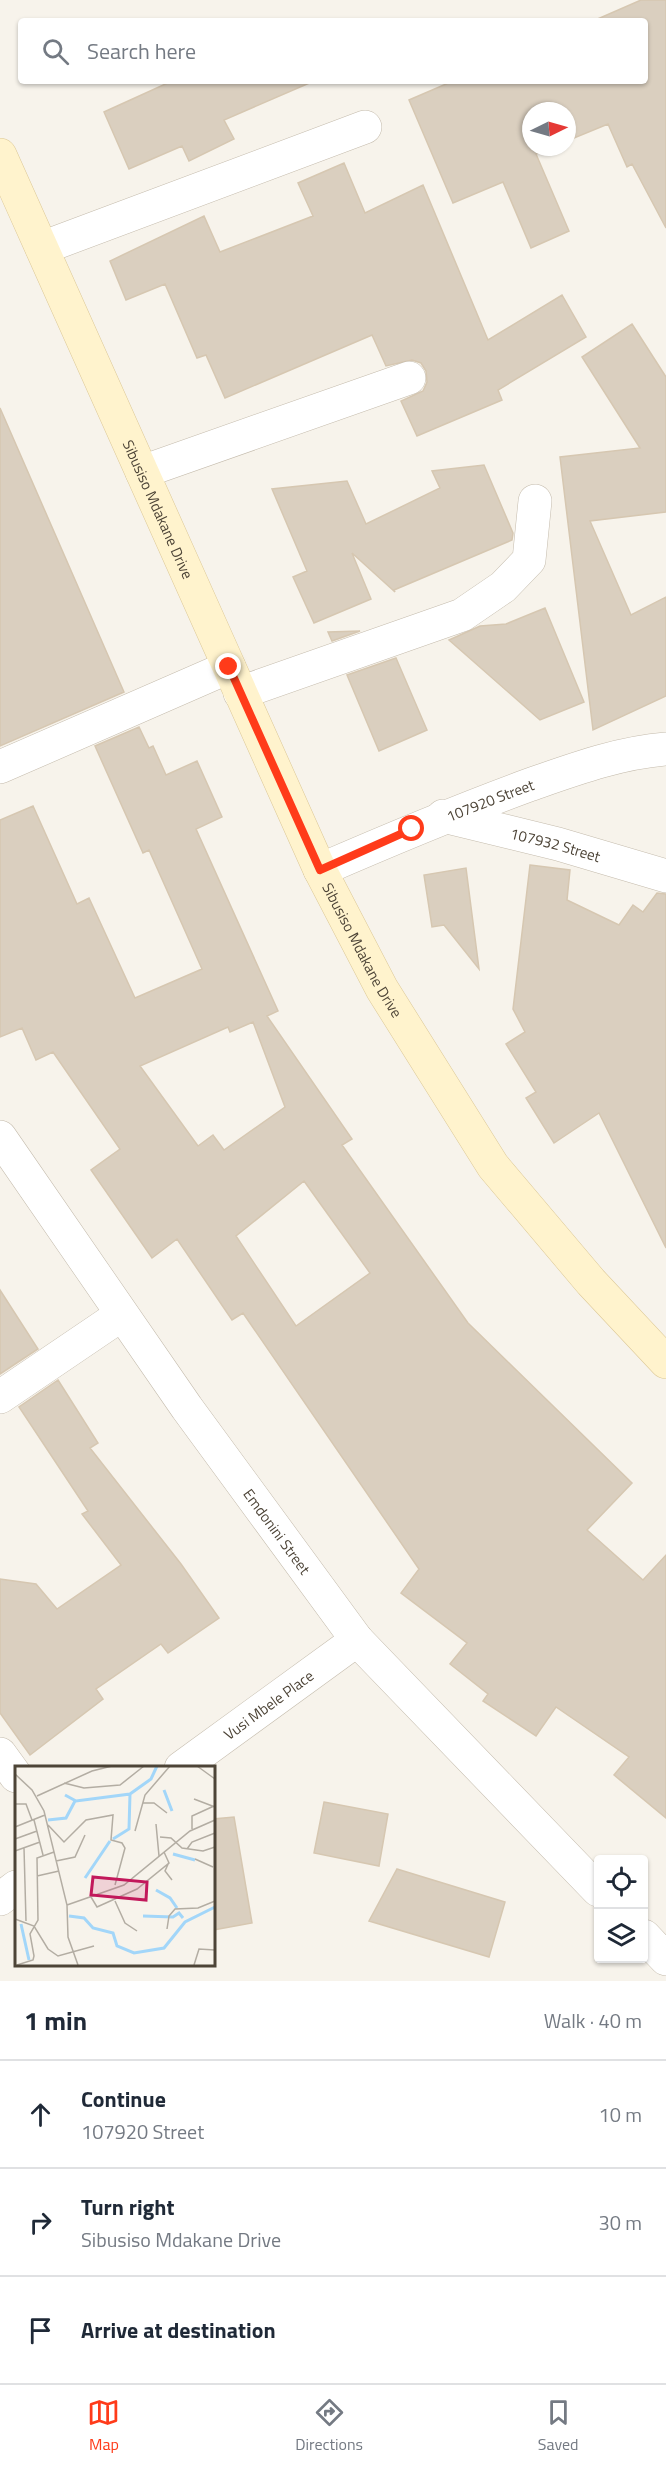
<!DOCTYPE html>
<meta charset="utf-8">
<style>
:root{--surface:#fff;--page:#f6f6f7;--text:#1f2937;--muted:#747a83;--line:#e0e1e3;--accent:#ff3b1a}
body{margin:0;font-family:"Titillium Web",sans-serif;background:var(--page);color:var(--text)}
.controls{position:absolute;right:18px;bottom:18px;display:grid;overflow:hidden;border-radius:6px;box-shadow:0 2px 4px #0004}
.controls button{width:54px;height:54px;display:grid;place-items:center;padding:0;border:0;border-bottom:2px solid var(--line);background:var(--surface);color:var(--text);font:30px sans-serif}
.compass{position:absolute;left:522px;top:102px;width:54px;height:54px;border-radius:50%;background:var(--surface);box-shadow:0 2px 4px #0004;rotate:85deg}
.stop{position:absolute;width:18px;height:18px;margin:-14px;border:4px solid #ff3b1a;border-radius:50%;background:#fff}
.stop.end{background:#ff3b1a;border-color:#fff;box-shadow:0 2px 6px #0008}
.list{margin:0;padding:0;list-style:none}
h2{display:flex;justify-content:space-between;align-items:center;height:78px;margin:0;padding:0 24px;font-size:26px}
h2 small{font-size:20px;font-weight:400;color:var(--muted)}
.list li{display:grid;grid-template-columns:39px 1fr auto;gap:18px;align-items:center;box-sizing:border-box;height:108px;padding:0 24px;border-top:2px solid var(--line)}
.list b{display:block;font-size:22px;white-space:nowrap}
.list p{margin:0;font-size:20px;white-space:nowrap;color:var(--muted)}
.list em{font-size:20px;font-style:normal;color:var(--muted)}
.icon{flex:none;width:33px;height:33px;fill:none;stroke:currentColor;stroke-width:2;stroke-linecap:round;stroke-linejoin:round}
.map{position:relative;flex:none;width:666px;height:1981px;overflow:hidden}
.search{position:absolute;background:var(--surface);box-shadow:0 2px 4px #0004;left:18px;right:18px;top:18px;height:66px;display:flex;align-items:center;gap:15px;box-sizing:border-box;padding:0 21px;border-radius:6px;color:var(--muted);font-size:22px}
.sheet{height:402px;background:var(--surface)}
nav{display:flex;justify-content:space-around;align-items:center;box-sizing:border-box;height:84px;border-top:2px solid var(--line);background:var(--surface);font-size:16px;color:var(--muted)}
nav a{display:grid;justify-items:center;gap:3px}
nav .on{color:var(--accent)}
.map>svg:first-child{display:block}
.building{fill:#dacfbf;stroke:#d6c7b1;stroke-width:1.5;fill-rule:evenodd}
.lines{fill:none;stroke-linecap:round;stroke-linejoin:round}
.street-casing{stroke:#c4bbac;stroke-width:34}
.secondary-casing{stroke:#dcc896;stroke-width:34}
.street{stroke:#fff;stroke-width:33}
.secondary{stroke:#fff3cd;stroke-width:33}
.route{stroke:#ff3b1a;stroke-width:8}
.labels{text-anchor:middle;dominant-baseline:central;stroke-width:4.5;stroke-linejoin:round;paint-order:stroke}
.street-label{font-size:15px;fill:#4d4437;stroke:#fff}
.inset-river{fill:none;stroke:#a2d6f9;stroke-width:3}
.inset-road{fill:none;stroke:#b3ada3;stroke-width:1.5}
.view{fill:#c2185b;fill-opacity:0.15;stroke:#c2185b;stroke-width:3}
.inset-edge{fill:none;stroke:#4d4437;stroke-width:3}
</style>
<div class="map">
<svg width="666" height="1981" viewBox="0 0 666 1981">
<rect width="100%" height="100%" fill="#f7f3eb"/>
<path class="building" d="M 641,0 L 666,0 L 666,228 L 632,164 L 627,167 L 608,124 L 567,141 L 567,111 L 531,111 L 531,147 L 552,147 L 536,154 L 569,231 L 531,248 L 503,182 L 453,203 L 409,100 L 453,81 L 645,81 L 645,21 L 593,21 Z
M 172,81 L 314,81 L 224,120 L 234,139 L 189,161 L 182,146 L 129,169 L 104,112 Z
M 344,163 L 365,213 L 423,185 L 488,340 L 562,295 L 586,337 L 498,390 L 502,400 L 417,436 L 401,401 L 423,391 L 427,382 L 426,371 L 421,363 L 412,360 L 386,366 L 372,335 L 225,398 L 206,355 L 197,358 L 165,284 L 126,300 L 110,261 L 204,216 L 220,252 L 313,216 L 298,183 Z
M 632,324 L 666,377 L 666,512 L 590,521 L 631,615 L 666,597 L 666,696 L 593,730 L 560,457 L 640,448 L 582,357 Z
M 0,408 L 124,692 L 0,746 Z
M 484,465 L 513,533 L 512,540 L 394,590 L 395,592 L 352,553 L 371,599 L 314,623 L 293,577 L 307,571 L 272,489 L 347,481 L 366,524 L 440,488 L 432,471 Z
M 545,608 L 584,702 L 540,720 L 449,640 L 480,626 L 506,624 Z
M 360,631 L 332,641 L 328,632 Z
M 396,658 L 427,730 L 379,751 L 347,675 Z
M 139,727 L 149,748 L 153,746 L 166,775 L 197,761 L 222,817 L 196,829 L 278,1011 L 267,1016 L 352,1139 L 342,1145 L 468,1323 L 632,1483 L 587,1530 L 643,1580 L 666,1555 L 666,1818 L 614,1775 L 629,1757 L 556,1707 L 536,1736 L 483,1701 L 488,1694 L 450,1664 L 467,1643 L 401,1593 L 419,1569 L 243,1313 L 232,1320 L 177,1239 L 152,1258 L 91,1170 L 120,1149 L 53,1052 L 36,1060 L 22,1028 L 0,1037 L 0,820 L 33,806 L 77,904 L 89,898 L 135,998 L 202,969 L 149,850 L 143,853 L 95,746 ZM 253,1022 L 285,1107 L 224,1150 L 213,1135 L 198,1146 L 140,1066 L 228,1027 L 230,1032 ZM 304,1181 L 370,1273 L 296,1326 L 236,1236 Z
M 530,865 L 570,870 L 567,900 L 619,925 L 633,905 L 643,912 L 657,893 L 666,894 L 666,1248 L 599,1113 L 554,1143 L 526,1098 L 536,1092 L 506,1044 L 525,1032 L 513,1009 Z
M 466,868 L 479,969 L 444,925 L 432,927 L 424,875 Z
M 0,1290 L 38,1349 L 0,1374 Z
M 58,1380 L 98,1443 L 90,1448 L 181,1564 L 219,1618 L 168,1653 L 161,1644 L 96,1689 L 103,1699 L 30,1755 L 0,1713 L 0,1579 L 36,1584 L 57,1609 L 121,1565 L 82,1514 L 88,1511 L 19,1407 Z
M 324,1802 L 388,1814 L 379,1866 L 314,1853 Z
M 234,1817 L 252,1923 L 213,1930 L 213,1819 Z
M 397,1869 L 505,1902 L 489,1957 L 369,1921 Z"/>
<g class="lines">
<defs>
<g id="street">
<path d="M 42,248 L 365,127"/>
<path d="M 142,472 L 409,378"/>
<path d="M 240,693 L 462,615 L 503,587 L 529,560 L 535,501"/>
<path d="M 0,767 L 229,667"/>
<path id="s1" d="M 443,816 L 558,844 L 666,876"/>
<path id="s2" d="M 320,870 C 389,840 458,811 529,785 C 575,769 618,753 666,749"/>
<path id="s3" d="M 0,1137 L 187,1408 L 357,1640 L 598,1890"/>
<path d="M 0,1397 L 121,1315"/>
<path d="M 0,1754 L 16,1776"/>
<path id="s4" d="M 181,1768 L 357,1640"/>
<path d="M 0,1899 L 16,1887"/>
<path d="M 644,1936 L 666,1959"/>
</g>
<g id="secondary">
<path id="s5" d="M 0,155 L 320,870 L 382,989 L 493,1166 L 591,1282 L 666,1362"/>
</g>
</defs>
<use href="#street" class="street-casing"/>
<use href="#secondary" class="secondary-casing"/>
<use href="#street" class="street"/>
<use href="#secondary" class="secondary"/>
</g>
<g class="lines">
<path class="route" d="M 229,667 L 320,870 L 412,829"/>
</g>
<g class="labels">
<g class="street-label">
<text stroke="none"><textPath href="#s5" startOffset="388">Sibusiso Mdakane Drive</textPath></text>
<text stroke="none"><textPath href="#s2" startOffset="184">107920 Street</textPath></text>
<text stroke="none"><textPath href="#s1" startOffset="116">107932 Street</textPath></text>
<text stroke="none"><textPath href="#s5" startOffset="874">Sibusiso Mdakane Drive</textPath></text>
<text stroke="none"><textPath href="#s3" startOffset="482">Emdonini Street</textPath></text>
<text stroke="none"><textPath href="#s4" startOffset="108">Vusi Mbele Place</textPath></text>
</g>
</g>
<g transform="translate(15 1766)">
<rect width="200" height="200" fill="#f7f3eb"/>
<path class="inset-river" d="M 149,24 L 157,45M 50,29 L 61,35 L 115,28 L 136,13 L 142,0M 33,54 L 51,52 L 60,35M 98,73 L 114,63 L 115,28M 158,88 L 180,94M 70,112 L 95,75M 141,124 L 155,132 L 162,142M 54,150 L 69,152 L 78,162 L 98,167 L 102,180 L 119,187 L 149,182 L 170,156 L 200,141M 128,150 L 158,151 L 164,147 L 168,152M 6,158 L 14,194"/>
<path class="inset-road" d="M 182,0 L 200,13M 0,8 L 17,24 L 29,45 L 52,139 L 53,171 L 63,199M 49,17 L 69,22 L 105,19 L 129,0M 22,30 L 77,5 L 97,0M 179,33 L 200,41M 128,37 L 139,37 L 152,47M 0,38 L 11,38 L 17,54M 19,54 L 28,89M 141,58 L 144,90M 33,59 L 49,76 L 71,54 L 98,49 L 96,74 L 107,77 L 110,82 L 100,119M 0,61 L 30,49M 177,63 L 177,50 L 199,40M 120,65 L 130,29 L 155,0M 145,71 L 156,72 L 167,82 L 188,85 L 200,81M 0,73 L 22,65M 9,82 L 11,155M 172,83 L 177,76 L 200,67M 0,85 L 25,76M 180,93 L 198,101M 41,95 L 60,91 L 70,69M 154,96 L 150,105 L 157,114M 22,110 L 44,105M 76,131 L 82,141 L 122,123 L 154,97 L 149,86M 100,135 L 110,157 L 122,165M 52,139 L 109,119 L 175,65 L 200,54M 0,153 L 19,160 L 33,183 L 43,190 L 79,180M 152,163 L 154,150 L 160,143 L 183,142 L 200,135M 2,199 L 18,194 L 19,190 L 15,168 L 23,154 L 22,92 L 39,86M 179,199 L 184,183 L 200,184"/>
<path class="view" d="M 78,111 L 132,116 L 131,134 L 76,129 Z"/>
<rect width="200" height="200" class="inset-edge"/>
</g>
</svg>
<div class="controls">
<button><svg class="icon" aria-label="locate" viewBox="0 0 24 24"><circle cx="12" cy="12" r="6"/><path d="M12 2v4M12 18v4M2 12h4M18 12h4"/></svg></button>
<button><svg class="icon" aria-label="layers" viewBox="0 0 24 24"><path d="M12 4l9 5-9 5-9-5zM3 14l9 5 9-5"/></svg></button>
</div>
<svg class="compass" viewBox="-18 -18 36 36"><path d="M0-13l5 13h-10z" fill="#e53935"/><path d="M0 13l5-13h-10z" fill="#747a83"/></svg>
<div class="stop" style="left:412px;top:829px"></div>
<div class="stop end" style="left:229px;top:667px"></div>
<div class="search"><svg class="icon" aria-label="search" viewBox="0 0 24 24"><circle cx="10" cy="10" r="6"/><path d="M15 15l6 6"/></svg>Search here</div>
</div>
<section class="sheet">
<h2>1 min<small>Walk · 40 m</small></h2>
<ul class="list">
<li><svg class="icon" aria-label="ahead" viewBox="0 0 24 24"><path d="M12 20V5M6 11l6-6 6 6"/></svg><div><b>Continue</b><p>107920 Street</p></div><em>10 m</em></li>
<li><svg class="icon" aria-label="right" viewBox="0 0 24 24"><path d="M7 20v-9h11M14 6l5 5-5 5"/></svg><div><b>Turn right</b><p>Sibusiso Mdakane Drive</p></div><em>30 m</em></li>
<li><svg class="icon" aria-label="arrive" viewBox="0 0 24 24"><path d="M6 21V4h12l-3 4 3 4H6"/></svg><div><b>Arrive at destination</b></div></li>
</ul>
</section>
<nav>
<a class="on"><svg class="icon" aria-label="map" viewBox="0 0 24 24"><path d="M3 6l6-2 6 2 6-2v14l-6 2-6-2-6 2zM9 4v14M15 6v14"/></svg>Map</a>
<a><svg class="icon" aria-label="directions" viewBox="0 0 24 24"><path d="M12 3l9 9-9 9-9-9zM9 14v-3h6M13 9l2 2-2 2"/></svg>Directions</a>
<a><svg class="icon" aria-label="saved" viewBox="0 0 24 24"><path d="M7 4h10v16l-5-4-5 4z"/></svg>Saved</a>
</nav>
